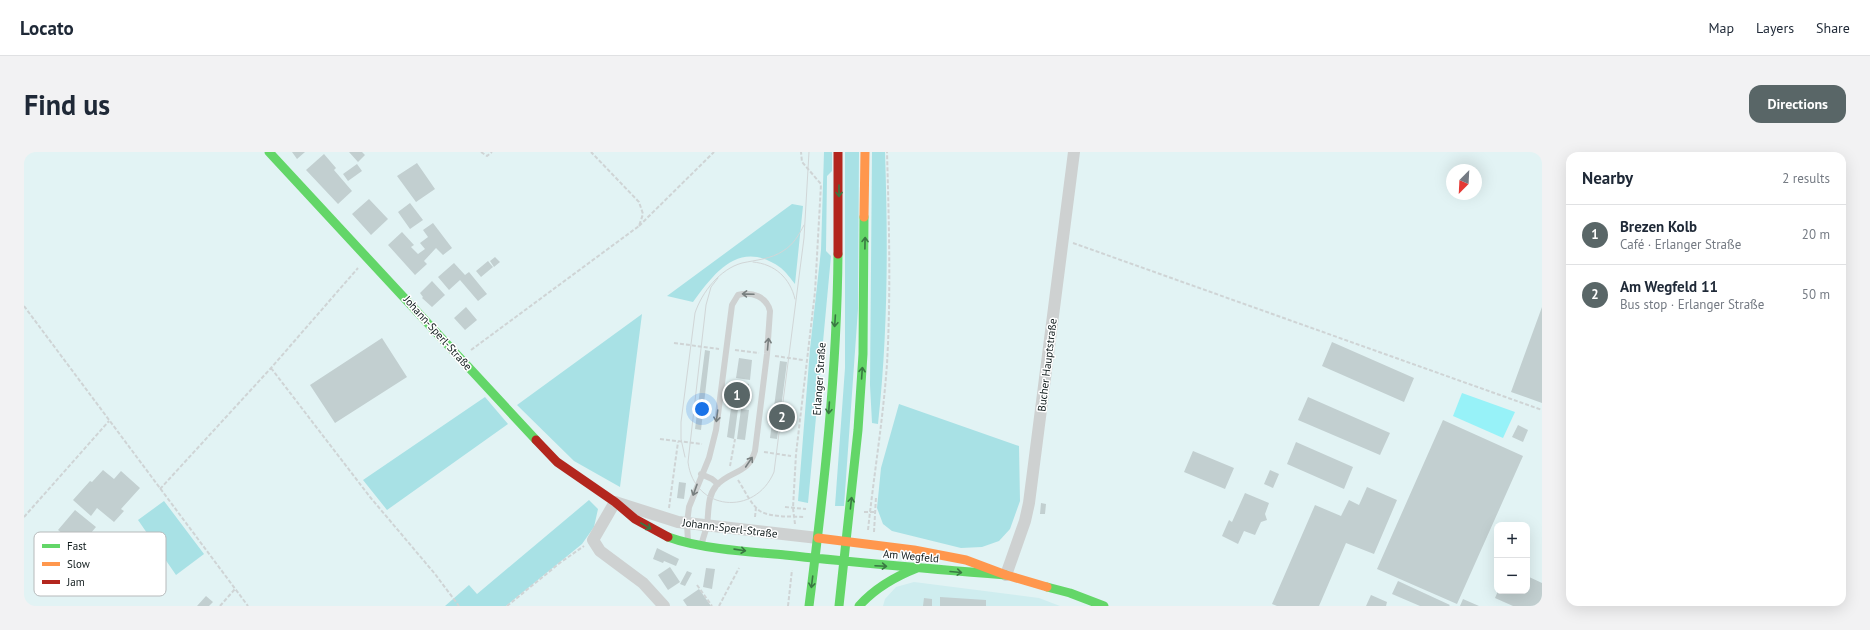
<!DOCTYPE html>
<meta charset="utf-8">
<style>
:root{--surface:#fff;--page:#f2f2f3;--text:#1f2937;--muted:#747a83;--line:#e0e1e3;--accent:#596667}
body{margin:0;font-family:"PT Sans",sans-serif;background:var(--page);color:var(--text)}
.controls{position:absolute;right:12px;bottom:12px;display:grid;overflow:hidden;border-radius:8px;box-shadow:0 4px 16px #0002}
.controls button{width:36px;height:36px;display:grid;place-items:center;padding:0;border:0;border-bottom:1px solid var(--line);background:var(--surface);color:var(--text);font:20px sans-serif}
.compass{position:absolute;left:1422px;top:12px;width:36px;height:36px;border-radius:50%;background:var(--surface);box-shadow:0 4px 16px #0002;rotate:204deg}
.you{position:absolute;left:678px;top:257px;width:14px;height:14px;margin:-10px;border:3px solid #fff;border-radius:50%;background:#1a73e8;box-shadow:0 0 0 6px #1a73e833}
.badge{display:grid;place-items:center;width:26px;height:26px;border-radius:50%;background:var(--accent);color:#fff;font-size:13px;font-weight:700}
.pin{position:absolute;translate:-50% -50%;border:2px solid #fff;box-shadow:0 1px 4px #0006}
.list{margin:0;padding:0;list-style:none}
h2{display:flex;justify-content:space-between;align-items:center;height:52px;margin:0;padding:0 16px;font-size:17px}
h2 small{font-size:13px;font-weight:400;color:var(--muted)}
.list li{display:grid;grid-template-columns:26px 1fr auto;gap:12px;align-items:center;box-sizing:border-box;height:60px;padding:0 16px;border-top:1px solid var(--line)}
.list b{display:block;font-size:15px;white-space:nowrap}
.list p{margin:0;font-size:13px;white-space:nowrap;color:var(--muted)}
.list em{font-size:13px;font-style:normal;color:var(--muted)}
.map{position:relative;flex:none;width:1518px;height:454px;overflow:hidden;border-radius:12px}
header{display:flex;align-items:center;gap:24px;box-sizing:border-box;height:56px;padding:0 20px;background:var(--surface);border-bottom:1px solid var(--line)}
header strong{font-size:19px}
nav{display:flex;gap:22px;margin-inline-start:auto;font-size:14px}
.intro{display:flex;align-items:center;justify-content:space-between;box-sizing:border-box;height:96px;padding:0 24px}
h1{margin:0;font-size:28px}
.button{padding:10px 18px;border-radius:12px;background:var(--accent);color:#fff;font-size:14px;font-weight:700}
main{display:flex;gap:24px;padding:0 24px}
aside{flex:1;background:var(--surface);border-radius:12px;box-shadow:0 4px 16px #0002}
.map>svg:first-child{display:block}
.built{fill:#cfedef}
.green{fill:#a8e1e5}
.water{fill:#97f2f8}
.building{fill:#c2cfd0}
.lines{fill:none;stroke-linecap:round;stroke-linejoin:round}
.path{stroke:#cfd4d5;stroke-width:2;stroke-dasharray:4 2;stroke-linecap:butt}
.lane{stroke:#ced1d1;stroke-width:6}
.street{stroke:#ced1d1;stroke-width:12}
.fast{stroke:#63d668;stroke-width:9}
.slow{stroke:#ff974d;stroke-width:9}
.jam{stroke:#b3261e;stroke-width:9}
.tram{stroke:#d1d6d7;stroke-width:1}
.oneway{stroke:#397842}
.oneway2{stroke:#787f7f}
.labels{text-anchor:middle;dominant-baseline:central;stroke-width:3;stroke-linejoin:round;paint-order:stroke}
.street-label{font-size:11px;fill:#0f1a1b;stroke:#fff}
.key{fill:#fff;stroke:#b7babb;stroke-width:1}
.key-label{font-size:11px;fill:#0f1a1b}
</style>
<header>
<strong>Locato</strong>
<nav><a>Map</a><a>Layers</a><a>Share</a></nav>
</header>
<div class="intro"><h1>Find us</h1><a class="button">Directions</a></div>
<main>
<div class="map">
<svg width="1518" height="454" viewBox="0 0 1518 454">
<rect width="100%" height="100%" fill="#e2f3f4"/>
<path class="built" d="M 890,430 L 1015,446 L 1036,454 L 859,454 L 861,447 L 872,435 Z"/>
<path class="green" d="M 800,0 L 808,0 L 808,19 L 803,24 L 802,99 L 807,104 L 784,351 L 774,349 L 786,197 L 797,98 Z
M 821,0 L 835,0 L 834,157 L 820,354 L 811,354 L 821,216 Z
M 848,0 L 861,0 C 864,91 864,181 854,272 L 848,271 L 846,233 Z
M 768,52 L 779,54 L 771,132 C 767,127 762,120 757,116 C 716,87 692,119 669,150 L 643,144 Z
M 618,162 L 596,335 L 550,309 L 493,253 Z
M 461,245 L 484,272 L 363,358 L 339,328 Z
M 875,252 L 995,294 L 996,349 L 986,377 L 975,389 L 958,395 L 937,396 L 868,379 L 859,372 L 853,356 L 857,316 Z
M 565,348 L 574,357 L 570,375 L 558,392 L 482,454 L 421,454 L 445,433 L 453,442 Z
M 140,349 L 180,402 L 152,423 L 114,368 Z"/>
<path class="water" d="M 1438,241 L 1491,260 L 1479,286 L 1429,264 Z"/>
<path class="building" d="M 268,0 L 281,0 L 273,7 Z
M 325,0 L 338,0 L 341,3 L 334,10 Z
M 300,2 L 312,16 L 310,18 L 328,39 L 314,52 L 282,18 Z
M 393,11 L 411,37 L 392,50 L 373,24 Z
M 333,12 L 338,19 L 324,29 L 319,22 Z
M 345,47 L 364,67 L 347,83 L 328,62 Z
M 386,51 L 399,68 L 386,77 L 374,60 Z
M 409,71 L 428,96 L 419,103 L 412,96 L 400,109 L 403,112 L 391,123 L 364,93 L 378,80 L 390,93 L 387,95 L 394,102 L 401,97 L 396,91 L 404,85 L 399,78 Z
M 471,105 L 476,110 L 470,115 L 466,109 Z
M 464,109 L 469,115 L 457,125 L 452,119 Z
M 430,111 L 441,123 L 445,120 L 463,142 L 454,149 L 436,128 L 425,138 L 414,125 Z
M 408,129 L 421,143 L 408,155 L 398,146 L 399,145 L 396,141 Z
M 442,155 L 453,168 L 441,178 L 430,166 Z
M 1518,155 L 1518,251 L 1487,240 Z
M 358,186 L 383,225 L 311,271 L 286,233 Z
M 1308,190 L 1390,226 L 1380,250 L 1298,214 Z
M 681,198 L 686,199 L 677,278 L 671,277 Z
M 715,206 L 728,208 L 726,228 L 712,226 Z
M 756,209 L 763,210 L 753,287 L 746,286 Z
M 712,230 L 725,232 L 722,250 L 709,248 Z
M 1284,245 L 1366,281 L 1356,303 L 1274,268 Z
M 707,256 L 714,257 L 710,287 L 703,285 Z
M 717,257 L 725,258 L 721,288 L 713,287 Z
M 1419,268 L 1499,304 L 1433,452 L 1353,417 Z
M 1494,273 L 1504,278 L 1499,290 L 1488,285 Z
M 1272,290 L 1329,315 L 1320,337 L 1263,312 Z
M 1169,299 L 1210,316 L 1201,337 L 1160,320 Z
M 79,318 L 90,327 L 97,319 L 116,336 L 97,357 L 100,359 L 90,370 L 73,356 L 67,364 L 49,348 L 66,329 L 68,330 Z
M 1246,318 L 1255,322 L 1249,336 L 1240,332 Z
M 655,330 L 662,331 L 660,347 L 653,346 Z
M 1343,335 L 1373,348 L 1350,402 L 1322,391 L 1295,454 L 1253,454 L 1248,452 L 1291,353 L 1317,364 L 1325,348 L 1335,353 Z
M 1221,341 L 1245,351 L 1241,362 L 1243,368 L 1237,370 L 1231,383 L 1220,379 L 1214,392 L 1198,384 L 1205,368 L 1208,370 Z
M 1017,351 L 1022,352 L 1021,362 L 1016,362 Z
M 51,358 L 72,375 L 55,395 L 34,378 Z
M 633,396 L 655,407 L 652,414 L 640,409 L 639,411 L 629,407 Z
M 646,415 L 656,430 L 644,438 L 634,423 Z
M 682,416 L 691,417 L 688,437 L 679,435 Z
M 663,419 L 668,421 L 661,434 L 656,432 Z
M 1503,424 L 1518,431 L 1518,454 L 1489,454 L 1471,446 L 1474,439 L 1503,439 Z
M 1374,429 L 1426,453 L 1425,454 L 1396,454 L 1368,442 Z
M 675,437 L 687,454 L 663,454 L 659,448 Z
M 1347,443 L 1363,450 L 1362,454 L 1342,454 Z
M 182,444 L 189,450 L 185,454 L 173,454 Z
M 916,445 L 962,448 L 962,454 L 916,454 Z
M 900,446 L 908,447 L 908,454 L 899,454 Z
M 1439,447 L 1455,454 L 1436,454 Z"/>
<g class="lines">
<path class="path" d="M 457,0 L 463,4 L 468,0
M 615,74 L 690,0
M 1049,91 L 1518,258
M 0,154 L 224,454
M 650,191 L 695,197
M 447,198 L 615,74 L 619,62 L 615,50 L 567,0
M 711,198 L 735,201
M 751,204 L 779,208
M 247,216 L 346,345 L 411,422 L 435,454
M 636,287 L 678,292
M 740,300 L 767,304
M 706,314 L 711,287
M 714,328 C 720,337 727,353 736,359 C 748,366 768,364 781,365
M 136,337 L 247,216 L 334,116
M 761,355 L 782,357
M 645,356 L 654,290
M 840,360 L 851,360
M 0,365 L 85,269
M 731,365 L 732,355
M 771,372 L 769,356 L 772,302 L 791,140 L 797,32 L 778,10 L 777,0
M 844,378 C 850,322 859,268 863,212 C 867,141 865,71 863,0
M 850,380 L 852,345
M 673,433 L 688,454
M 196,454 L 211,437
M 483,454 L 537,410 L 560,394
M 695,454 L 715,416
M 764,454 L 768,418"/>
<path class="lane" d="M 677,322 L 688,327 L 694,332
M 664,390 L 663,371 L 665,355 L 685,306 L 692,278 L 708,153 L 714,143 C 728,139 743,145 746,159 L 743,202 L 731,299 C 724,323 706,318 692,334 C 683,345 685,359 683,373 C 682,379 679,385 678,391"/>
<path class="street" d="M 982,423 L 1001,369 L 1005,351 L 1050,0
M 640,454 L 619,431 L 576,399 L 569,388 L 591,350 L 654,370 L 794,386"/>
<path class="fast" d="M 245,0 L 512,288
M 644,385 C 677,397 726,400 761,403 C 835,411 908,417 982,423
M 1023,435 L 1046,441 L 1080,454
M 785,454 C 800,337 813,220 814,102
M 815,454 L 834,278 L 839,202 L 840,65
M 835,454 C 851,436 870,425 893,416"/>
<path class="slow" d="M 840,65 L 841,0
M 794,386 L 890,398 L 942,408 L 982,423 L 1023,435"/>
<path class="jam" d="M 814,0 L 814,102
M 512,288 L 533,310 L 591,350 L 611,367 L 644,385"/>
<path class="tram" d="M 729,110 C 751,112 766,126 771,147
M 694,126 L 687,135 L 682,153 L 664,310 C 670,359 731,365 750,320 L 780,86 L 785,0
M 661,305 L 657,287 L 657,270 L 671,161 C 678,140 696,117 718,111 C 732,108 747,107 759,99 C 769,93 775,83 780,73"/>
</g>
<defs><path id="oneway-shaft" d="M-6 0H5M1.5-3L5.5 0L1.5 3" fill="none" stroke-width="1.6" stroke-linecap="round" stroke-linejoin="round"/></defs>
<g class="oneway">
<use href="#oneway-shaft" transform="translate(815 39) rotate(90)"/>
<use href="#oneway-shaft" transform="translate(841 91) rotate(-89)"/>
<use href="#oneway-shaft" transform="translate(811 169) rotate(94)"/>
<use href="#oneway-shaft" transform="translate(838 221) rotate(-86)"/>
<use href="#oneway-shaft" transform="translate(805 256) rotate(94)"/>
<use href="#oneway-shaft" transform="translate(827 351) rotate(-84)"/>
<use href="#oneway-shaft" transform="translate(622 374) rotate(30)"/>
<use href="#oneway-shaft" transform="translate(716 398) rotate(8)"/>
<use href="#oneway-shaft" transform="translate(857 414) rotate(3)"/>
<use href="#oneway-shaft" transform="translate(932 420) rotate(5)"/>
<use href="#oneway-shaft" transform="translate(788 430) rotate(97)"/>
</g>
<g class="oneway2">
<use href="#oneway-shaft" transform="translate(724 142) rotate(-178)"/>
<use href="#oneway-shaft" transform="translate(744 192) rotate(-85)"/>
<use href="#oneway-shaft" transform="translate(693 264) rotate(97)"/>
<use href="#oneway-shaft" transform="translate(725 310) rotate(-56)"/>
<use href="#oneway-shaft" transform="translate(671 338) rotate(110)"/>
</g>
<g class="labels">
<g class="street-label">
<text transform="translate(414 181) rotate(48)">Johann-Sperl-Straße</text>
<text transform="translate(1023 213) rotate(-83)">Bucher Hauptstraße</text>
<text transform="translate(795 227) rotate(-86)">Erlanger Straße</text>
<text transform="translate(706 376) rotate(7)">Johann-Sperl-Straße</text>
<text transform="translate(887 404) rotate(5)">Am Wegfeld</text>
</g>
</g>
<rect x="10" y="380" width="132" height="64" rx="6" class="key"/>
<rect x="18" y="392" width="18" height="4" fill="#63d668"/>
<rect x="18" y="410" width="18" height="4" fill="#ff974d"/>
<rect x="18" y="428" width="18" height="4" fill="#b3261e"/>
<g class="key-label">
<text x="43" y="398">Fast</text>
<text x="43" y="416">Slow</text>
<text x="43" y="434">Jam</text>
</g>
</svg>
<div class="controls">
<button>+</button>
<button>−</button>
</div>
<svg class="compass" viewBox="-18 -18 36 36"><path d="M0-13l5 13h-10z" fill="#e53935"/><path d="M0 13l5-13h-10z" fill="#747a83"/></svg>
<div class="you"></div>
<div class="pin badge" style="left:713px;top:243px">1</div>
<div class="pin badge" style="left:758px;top:265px">2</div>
</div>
<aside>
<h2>Nearby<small>2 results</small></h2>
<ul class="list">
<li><span class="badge">1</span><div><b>Brezen Kolb</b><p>Café · Erlanger Straße</p></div><em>20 m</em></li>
<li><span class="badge">2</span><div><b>Am Wegfeld 11</b><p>Bus stop · Erlanger Straße</p></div><em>50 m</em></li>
</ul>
</aside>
</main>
